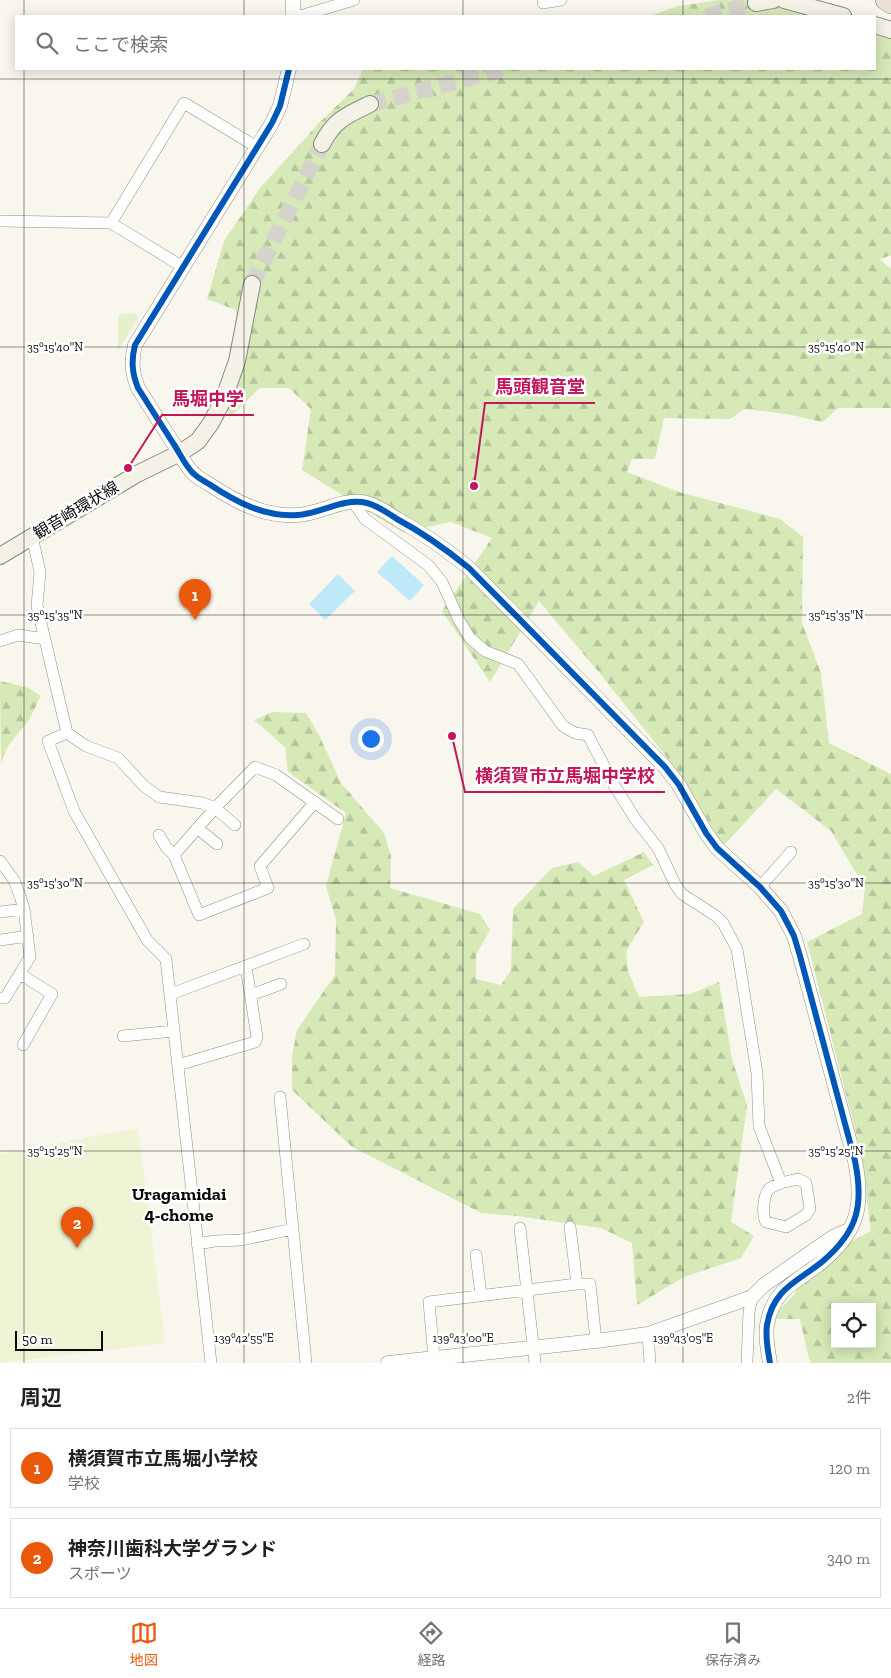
<!DOCTYPE html>
<html lang="ja">
<meta charset="utf-8">
<style>
:root{--surface:#fff;--page:#f6f6f6;--text:#202124;--muted:#757577;--line:#e0e0e0;--accent:#ea580c}
body{margin:0;font-family:"Zilla Slab","Noto Sans JP",serif;background:var(--page);color:var(--text)}
.controls{position:absolute;right:15px;bottom:15px;display:grid;overflow:hidden;border-radius:0px;box-shadow:0 2px 12px #0003}
.controls button{width:45px;height:45px;display:grid;place-items:center;padding:0;border:0;border-bottom:1px solid var(--line);background:var(--surface);color:var(--text);font:25px sans-serif}
.scale{position:absolute;left:15px;bottom:12px;width:88px;box-sizing:border-box;padding-left:5px;border:2px solid #0a0a0a;border-top:0;font-size:14px;line-height:18px;white-space:nowrap;color:#0a0a0a;-webkit-text-stroke:4px #fff;paint-order:stroke}
.you{position:absolute;left:370px;top:738px;width:18px;height:18px;margin:-12px;border:4px solid #fff;border-radius:50%;background:#1a73e8;box-shadow:0 0 0 8px #1a73e833}
.badge{display:grid;place-items:center;width:32px;height:32px;border-radius:50%;background:var(--accent);color:#fff;font-size:16px;font-weight:700}
.pin{position:absolute;translate:-50% -41px;filter:drop-shadow(0 1px 2px #0008)}
.pin::after{content:'';position:absolute;top:26px;width:18px;height:15px;background:inherit;clip-path:polygon(0 0,100% 0,50% 100%)}
.list{margin:0;padding:0;list-style:none}
h2{display:flex;justify-content:space-between;align-items:center;height:65px;margin:0;padding:0 20px;font-size:21px}
h2 small{font-size:16px;font-weight:400;color:var(--muted)}
.list li{display:grid;grid-template-columns:32px 1fr auto;gap:15px;align-items:center;box-sizing:border-box;height:80px;margin:0 10px 10px;padding:0 10px;border:1px solid var(--line);border-radius:0px}
.list b{display:block;font-size:19px;white-space:nowrap}
.list p{margin:0;font-size:16px;white-space:nowrap;color:var(--muted)}
.list em{font-size:16px;font-style:normal;color:var(--muted)}
.icon{flex:none;width:28px;height:28px;fill:none;stroke:currentColor;stroke-width:2;stroke-linecap:round;stroke-linejoin:round}
.map{position:relative;flex:none;width:891px;height:1363px;overflow:hidden}
.search{position:absolute;background:var(--surface);box-shadow:0 2px 12px #0003;left:15px;right:15px;top:15px;height:55px;display:flex;align-items:center;gap:12px;box-sizing:border-box;padding:0 18px;border-radius:0px;color:var(--muted);font-size:19px}
.sheet{height:245px;background:var(--surface)}
nav{display:flex;justify-content:space-around;align-items:center;box-sizing:border-box;height:70px;border-top:1px solid var(--line);background:var(--surface);font-size:14px;color:var(--muted)}
nav a{display:grid;justify-items:center;gap:2px}
nav .on{color:var(--accent)}
.map>svg:first-child{display:block}
.forest{fill:url(#forest-firs);fill-rule:evenodd}
.park{fill:#e5f1ca}
.pitch{fill:#eff4d4}
.water{fill:#bee9f8}
.lines{fill:none;stroke-linecap:round;stroke-linejoin:round}
.secondary-tunnel{stroke:#d5d3cb;stroke-width:16;stroke-dasharray:16 8;stroke-linecap:butt}
.minor-casing{stroke:#92908c;stroke-width:12}
.tertiary-casing{stroke:#92908c;stroke-width:15}
.secondary-casing{stroke:#888783;stroke-width:18}
.trunk-casing{stroke:#7f7e7a;stroke-width:20}
.minor{stroke:#fefefc;stroke-width:11}
.tertiary{stroke:#fefefc;stroke-width:14}
.secondary{stroke:#f4f1e7;stroke-width:16}
.trunk{stroke:#eae0d4;stroke-width:19}
.cycleway-casing{stroke:#fff;stroke-width:9}
.cycleway{stroke:#0057b8;stroke-width:6}
.ticks{fill:none;stroke:#0a0a0a;stroke-width:1;stroke-opacity:0.45}
.labels{text-anchor:middle;dominant-baseline:central;stroke-width:5;stroke-linejoin:round;paint-order:stroke}
.street-label{font-size:16px;fill:#0a0a0a;stroke:#fff}
.neighbourhood-label{font-size:18px;font-weight:bold;fill:#0a0a0a;stroke:#fff}
.ticks-label{font-size:12px;text-anchor:middle;fill:#0a0a0a;stroke:#fff;stroke-width:5;stroke-linejoin:round;paint-order:stroke}
.leader{fill:none;stroke:#c2185b;stroke-width:2}
.callout-dot{fill:#c2185b;stroke:#fff;stroke-width:2}
.callout-label{font-size:18px;text-anchor:middle;font-weight:bold;fill:#c2185b;stroke:#fff;stroke-width:5;stroke-linejoin:round;paint-order:stroke}
</style>
<div class="map">
<svg width="891" height="1363" viewBox="0 0 891 1363">
<defs>
<pattern id="forest-firs" width="22" height="20" patternUnits="userSpaceOnUse" patternTransform="scale(1.25)"><rect width="22" height="20" fill="#d6e9b7"/><path d="M5 1l3.5 6h-7zM16 11l3.5 6h-7z" fill="#b6c69c"/></pattern>
</defs>
<rect width="100%" height="100%" fill="#f9f6ed"/>
<path class="forest" d="M 719,0 L 747,0 L 807,16 L 650,16 L 678,6 Z
M 875,34 L 891,38 L 891,255 L 880,259 L 891,269 L 891,408 L 838,408 L 823,422 L 787,414 L 744,409 L 730,419 L 664,418 L 655,459 L 632,459 L 627,472 L 679,492 L 780,519 L 803,537 L 802,623 L 821,673 L 829,743 L 891,774 L 891,1363 L 810,1363 L 800,1319 L 770,1319 L 795,1294 L 805,1265 L 871,1231 L 860,1149 L 807,942 L 862,914 L 865,888 L 831,831 L 776,789 L 723,846 L 681,775 L 602,676 L 539,601 L 490,682 L 442,611 L 492,538 L 451,522 L 402,532 L 302,470 L 311,409 L 289,388 L 260,388 L 231,416 L 218,398 L 236,358 L 236,310 L 207,299 L 224,241 L 260,188 L 318,124 L 354,89 L 363,69 L 875,69 ZM 835,1307 L 872,1307 L 872,1344 L 835,1344 Z
M 0,681 L 29,688 L 41,696 L 29,720 L 8,746 L 1,763 Z
M 272,712 L 306,713 L 318,733 L 341,783 L 384,833 L 391,856 L 390,888 L 480,914 L 490,930 L 476,955 L 476,979 L 501,985 L 511,970 L 513,909 L 552,868 L 578,862 L 594,876 L 644,852 L 653,865 L 624,880 L 644,922 L 626,951 L 628,971 L 639,997 L 691,994 L 719,982 L 732,1059 L 747,1105 L 731,1222 L 754,1236 L 741,1258 L 684,1277 L 637,1305 L 632,1243 L 601,1228 L 517,1216 L 481,1213 L 351,1146 L 292,1090 L 292,1057 L 297,1030 L 335,975 L 336,920 L 326,886 L 346,813 L 288,772 L 285,747 L 254,720 Z"/>
<path class="park" d="M 132,313 L 136,314 L 138,318 L 118,351 L 118,316 L 121,314 Z"/>
<path class="pitch" d="M 138,1128 L 165,1343 L 0,1363 L 0,1154 Z"/>
<path class="water" d="M 392,556 L 424,585 L 410,601 L 377,572 Z
M 338,574 L 355,591 L 325,620 L 309,604 Z"/>
<g class="lines">
<path class="secondary-tunnel" d="M 706,16 L 756,3
M 370,104 L 504,69
M 252,284 L 322,144"/>
<defs>
<path id="minor" d="M 543,3 L 561,0
M 300,16 L 354,0
M 0,221 L 111,223 L 183,267
M 111,223 L 184,103 L 257,147
M 353,502 L 365,519 L 428,565 L 442,582 L 459,620 L 470,638 L 485,651 L 518,664 L 563,726 L 575,733 L 588,735 L 614,785 L 636,820 L 658,848 L 675,884 L 682,894 L 716,916 L 723,923 L 737,949 L 757,1073 L 759,1126 L 781,1183 C 777,1185 772,1186 769,1189 C 763,1196 762,1215 766,1222 L 786,1227 L 806,1215 L 810,1209 L 806,1183 L 798,1179 L 781,1183
M 32,536 L 40,572 L 37,606 L 67,733 L 48,741 L 74,811 L 147,940 L 166,959 L 211,1363
M 0,641 L 18,635 L 45,639
M 67,733 L 86,746 L 118,758 L 144,786 L 159,797 L 202,803 L 215,808 L 255,767 L 276,775 L 338,819
M 235,825 L 215,808 L 174,855 L 199,915 L 268,888 L 260,866 L 315,802
M 197,828 L 217,844
M 159,835 L 166,847 L 174,855
M 0,861 L 14,880 L 20,896 L 24,909 L 30,957 L 5,998 L 0,998
M 760,887 L 791,852
M 0,912 L 24,909
M 0,940 L 28,936
M 20,974 L 52,994 L 23,1045
M 171,994 L 304,944
M 251,995 L 281,984
M 123,1036 L 174,1031
M 178,1065 L 255,1042 L 257,1037 L 246,967
M 280,1097 L 306,1363
M 570,1227 L 577,1284
M 520,1228 L 535,1363
M 197,1244 L 215,1241 L 241,1240 L 293,1229
M 476,1255 L 481,1295
M 648,1334 L 650,1363
M 434,1358 L 429,1302 L 577,1284 L 590,1284 L 596,1341
M 747,1363 L 749,1312 L 752,1297"/>
<path id="tertiary" d="M 293,16 L 293,0
M 289,69 L 280,106 L 272,123 L 135,345 C 131,361 132,373 138,388 C 150,407 162,426 175,446 C 180,454 186,467 194,474 C 198,478 204,481 209,484 C 236,502 264,517 297,515 C 321,514 343,497 367,503 C 378,506 388,513 397,519 C 423,533 447,550 469,568 L 665,767 L 679,785 L 706,833 L 717,848 L 760,887 L 781,911 L 794,936 L 800,956 L 855,1161 C 864,1205 858,1231 823,1261 C 799,1281 773,1288 767,1325 C 765,1338 768,1350 770,1363
M 388,1363 L 596,1341 L 648,1334 L 752,1297 L 764,1285 L 833,1237 L 846,1231"/>
<path id="secondary" d="M 784,0 L 843,16
M 756,3 L 773,0
M 875,25 L 891,30
M 322,144 C 334,120 347,115 370,104
M 0,556 L 137,474 L 180,453 L 198,441 L 211,423 L 224,398 L 237,361 L 252,284"/>
<path id="trunk" d="M 885,0 L 891,4"/>
</defs>
<use href="#minor" class="minor-casing"/>
<use href="#tertiary" class="tertiary-casing"/>
<use href="#secondary" class="secondary-casing"/>
<use href="#trunk" class="trunk-casing"/>
<use href="#minor" class="minor"/>
<use href="#tertiary" class="tertiary"/>
<use href="#secondary" class="secondary"/>
<use href="#trunk" class="trunk"/>
<defs>
<path id="cycleway" d="M 289,69 L 280,106 L 272,123 L 135,345 C 131,361 132,373 138,388 C 150,407 162,426 175,446 C 180,454 186,467 194,474 C 198,478 204,481 209,484 C 236,502 264,517 297,515 C 321,514 343,497 367,503 C 378,506 388,513 397,519 C 423,533 447,550 469,568 L 665,767 L 679,785 L 706,833 L 717,848 L 760,887 L 781,911 L 794,936 L 800,956 L 855,1161 C 864,1205 858,1231 823,1261 C 799,1281 773,1288 767,1325 C 765,1338 768,1350 770,1363"/>
</defs>
<use href="#cycleway" class="cycleway-casing"/>
<use href="#cycleway" class="cycleway"/>
</g>
<path class="ticks" d="M 24,0 L 24,16M 244,0 L 244,16M 463,0 L 463,16M 683,0 L 683,16M 24,69 L 24,1363M 244,69 L 244,1363M 463,69 L 463,1363M 683,69 L 683,1363M 0,79 L 891,79M 0,347 L 891,347M 0,615 L 891,615M 0,883 L 891,883M 0,1151 L 891,1151"/>
<g class="labels">
<g class="street-label">
<text transform="translate(76 510) rotate(-31)">観音崎環状線</text>
</g>
<g class="neighbourhood-label">
<text x="179" y="1194">Uragamidai<tspan x="179" dy="21">4-chome</tspan></text>
</g>
</g>
<g class="ticks-label">
<text x="55" y="351">35°15'40"N</text>
<text x="836" y="351">35°15'40"N</text>
<text x="55" y="619">35°15'35"N</text>
<text x="836" y="619">35°15'35"N</text>
<text x="55" y="887">35°15'30"N</text>
<text x="836" y="887">35°15'30"N</text>
<text x="55" y="1155">35°15'25"N</text>
<text x="836" y="1155">35°15'25"N</text>
<text x="244" y="1342">139°42'55"E</text>
<text x="463" y="1342">139°43'00"E</text>
<text x="683" y="1342">139°43'05"E</text>
</g>
<path class="leader" d="M474 486L485 403H595M128 468L162 415H254M452 736L465 792H665"/>
<g class="callout-dot">
<circle cx="474" cy="486" r="5"/>
<circle cx="128" cy="468" r="5"/>
<circle cx="452" cy="736" r="5"/>
</g>
<g class="callout-label">
<text x="540" y="393">馬頭観音堂</text>
<text x="208" y="405">馬堀中学</text>
<text x="565" y="782">横須賀市立馬堀中学校</text>
</g>
</svg>
<div class="controls">
<button><svg class="icon" aria-label="locate" viewBox="0 0 24 24"><circle cx="12" cy="12" r="6"/><path d="M12 2v4M12 18v4M2 12h4M18 12h4"/></svg></button>
</div>
<div class="scale">50 m</div>
<div class="you"></div>
<div class="pin badge" style="left:195px;top:620px">1</div>
<div class="pin badge" style="left:77px;top:1248px">2</div>
<div class="search"><svg class="icon" aria-label="search" viewBox="0 0 24 24"><circle cx="10" cy="10" r="6"/><path d="M15 15l6 6"/></svg>ここで検索</div>
</div>
<section class="sheet">
<h2>周辺<small>2件</small></h2>
<ul class="list">
<li><span class="badge">1</span><div><b>横須賀市立馬堀小学校</b><p>学校</p></div><em>120 m</em></li>
<li><span class="badge">2</span><div><b>神奈川歯科大学グランド</b><p>スポーツ</p></div><em>340 m</em></li>
</ul>
</section>
<nav>
<a class="on"><svg class="icon" aria-label="map" viewBox="0 0 24 24"><path d="M3 6l6-2 6 2 6-2v14l-6 2-6-2-6 2zM9 4v14M15 6v14"/></svg>地図</a>
<a><svg class="icon" aria-label="directions" viewBox="0 0 24 24"><path d="M12 3l9 9-9 9-9-9zM9 14v-3h6M13 9l2 2-2 2"/></svg>経路</a>
<a><svg class="icon" aria-label="saved" viewBox="0 0 24 24"><path d="M7 4h10v16l-5-4-5 4z"/></svg>保存済み</a>
</nav>
